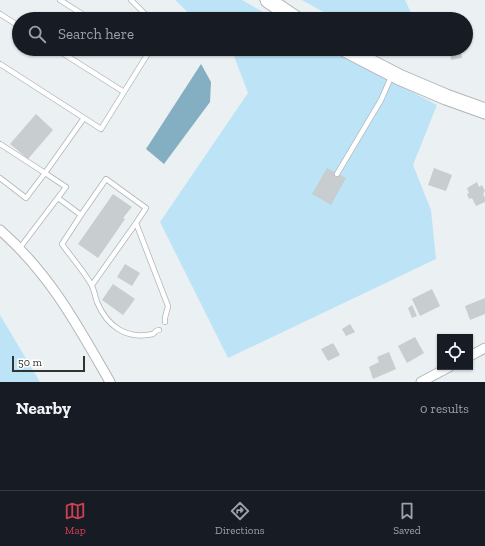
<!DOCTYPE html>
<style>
:root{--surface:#171b24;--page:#20242c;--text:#f1f3f6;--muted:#9ea1a6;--line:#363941;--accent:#cf3f52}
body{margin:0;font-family:"Zilla Slab",serif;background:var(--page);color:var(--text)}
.controls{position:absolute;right:12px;bottom:12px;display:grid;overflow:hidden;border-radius:0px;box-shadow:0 1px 3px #0004}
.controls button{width:36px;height:36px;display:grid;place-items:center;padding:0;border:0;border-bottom:1px solid var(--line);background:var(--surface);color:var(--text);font:20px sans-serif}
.scale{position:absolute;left:12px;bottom:10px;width:73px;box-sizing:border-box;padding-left:4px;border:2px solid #313233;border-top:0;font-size:11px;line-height:14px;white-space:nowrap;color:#313233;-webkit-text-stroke:3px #fff;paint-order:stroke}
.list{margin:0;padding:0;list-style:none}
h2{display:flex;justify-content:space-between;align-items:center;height:52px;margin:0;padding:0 16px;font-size:17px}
h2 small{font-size:13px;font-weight:400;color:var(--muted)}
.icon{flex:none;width:22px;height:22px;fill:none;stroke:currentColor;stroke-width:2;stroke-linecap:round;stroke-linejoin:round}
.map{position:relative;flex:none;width:485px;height:382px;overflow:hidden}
.search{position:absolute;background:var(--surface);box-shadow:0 1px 3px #0004;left:12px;right:12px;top:12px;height:44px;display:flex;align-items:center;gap:10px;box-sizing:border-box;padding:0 14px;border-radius:22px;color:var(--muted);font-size:15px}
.sheet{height:108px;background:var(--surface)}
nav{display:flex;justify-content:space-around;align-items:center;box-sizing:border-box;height:56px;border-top:1px solid var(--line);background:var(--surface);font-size:11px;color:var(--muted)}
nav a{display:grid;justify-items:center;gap:2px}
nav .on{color:var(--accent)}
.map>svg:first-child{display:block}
.green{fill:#bce4f6}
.water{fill:#84aec1}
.building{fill:#c8cdcf}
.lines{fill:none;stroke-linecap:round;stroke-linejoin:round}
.service-casing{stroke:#b0b5b7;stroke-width:6}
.minor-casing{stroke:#b0b5b7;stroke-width:11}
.trunk-casing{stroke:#b0b5b7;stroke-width:17}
.service{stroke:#fff;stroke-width:4.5}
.minor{stroke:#fff;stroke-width:9}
.trunk{stroke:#fff;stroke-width:15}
</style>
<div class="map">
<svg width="485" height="382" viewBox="0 0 485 382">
<rect width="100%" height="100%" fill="#ebf0f3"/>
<path class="green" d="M 175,0 L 242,0 L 275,19 L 195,19 Z
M 302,0 L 405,0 L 414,19 L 336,19 Z
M 226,49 L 331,49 L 437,105 L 413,165 L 431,210 L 436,259 L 228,358 L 160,222 L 248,93 L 234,56 Z
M 0,315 L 40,382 L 0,382 Z"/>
<path class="water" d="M 201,64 L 211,82 L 210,102 L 164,164 L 146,149 Z"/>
<path class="building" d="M 450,49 L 461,49 L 462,58 L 451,60 Z
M 36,114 L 53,130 L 28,159 L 10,144 Z
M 327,168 L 346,178 L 331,205 L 312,194 Z
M 434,168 L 452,175 L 446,191 L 428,185 Z
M 477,182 L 479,187 L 482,185 L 485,191 L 483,194 L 485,198 L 485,202 L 476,206 L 472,198 L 469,199 L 467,194 L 469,193 L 467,188 Z
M 113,194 L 132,207 L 123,218 L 125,219 L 98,258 L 78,244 Z
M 125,264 L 140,273 L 132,286 L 117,277 Z
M 113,284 L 135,299 L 123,315 L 102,300 Z
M 432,289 L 440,306 L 420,316 L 412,299 Z
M 485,298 L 485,314 L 470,320 L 465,306 Z
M 412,305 L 417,316 L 412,318 L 408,308 Z
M 350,324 L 355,332 L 346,336 L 342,329 Z
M 415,337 L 424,353 L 407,363 L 398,346 Z
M 333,343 L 340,355 L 328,361 L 321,349 Z
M 389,352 L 396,369 L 373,379 L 369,367 L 379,362 L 377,357 Z"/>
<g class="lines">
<defs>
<path id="service" d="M 60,0 L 90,19
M 131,0 L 150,19
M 0,14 L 19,26
M 56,49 L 124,92
M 147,55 L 151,49
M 0,64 L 84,118 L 45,173 L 66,187 L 19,249
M 84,118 L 101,129 L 147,55 L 138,49
M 0,144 L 45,173 L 26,198 L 0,178
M 337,174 L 381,100 L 392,75
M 58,198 L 81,215 L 62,244 C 71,257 83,270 91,284 C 94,289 95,296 97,302 C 107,326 126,340 153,334 L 156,331 L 159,330
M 81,215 L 106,179 L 146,208 L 136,223 L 168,306 C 167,312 164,317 165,322
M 92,285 L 136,223"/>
<path id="minor" d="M 0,230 C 50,274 78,326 110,382
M 470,356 L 485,348
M 421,382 L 449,367"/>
<path id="trunk" d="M 268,0 L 296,19
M 345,49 L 399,77 L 446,97 L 485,111"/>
</defs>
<use href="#service" class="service-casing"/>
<use href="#minor" class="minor-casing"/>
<use href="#trunk" class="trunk-casing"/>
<use href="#service" class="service"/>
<use href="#minor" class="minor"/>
<use href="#trunk" class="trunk"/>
</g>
</svg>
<div class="controls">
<button><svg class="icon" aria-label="locate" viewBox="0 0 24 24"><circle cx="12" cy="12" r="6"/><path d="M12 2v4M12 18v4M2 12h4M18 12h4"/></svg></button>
</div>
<div class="scale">50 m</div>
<div class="search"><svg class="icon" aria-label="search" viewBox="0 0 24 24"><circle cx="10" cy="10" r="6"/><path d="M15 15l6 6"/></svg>Search here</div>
</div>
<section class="sheet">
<h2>Nearby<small>0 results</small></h2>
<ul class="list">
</ul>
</section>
<nav>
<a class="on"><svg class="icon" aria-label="map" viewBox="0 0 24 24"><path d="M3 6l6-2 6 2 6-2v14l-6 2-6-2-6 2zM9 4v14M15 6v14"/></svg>Map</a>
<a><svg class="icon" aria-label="directions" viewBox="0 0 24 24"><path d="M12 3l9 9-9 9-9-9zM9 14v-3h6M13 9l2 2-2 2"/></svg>Directions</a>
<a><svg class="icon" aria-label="saved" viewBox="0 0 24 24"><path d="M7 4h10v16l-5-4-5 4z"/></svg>Saved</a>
</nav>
